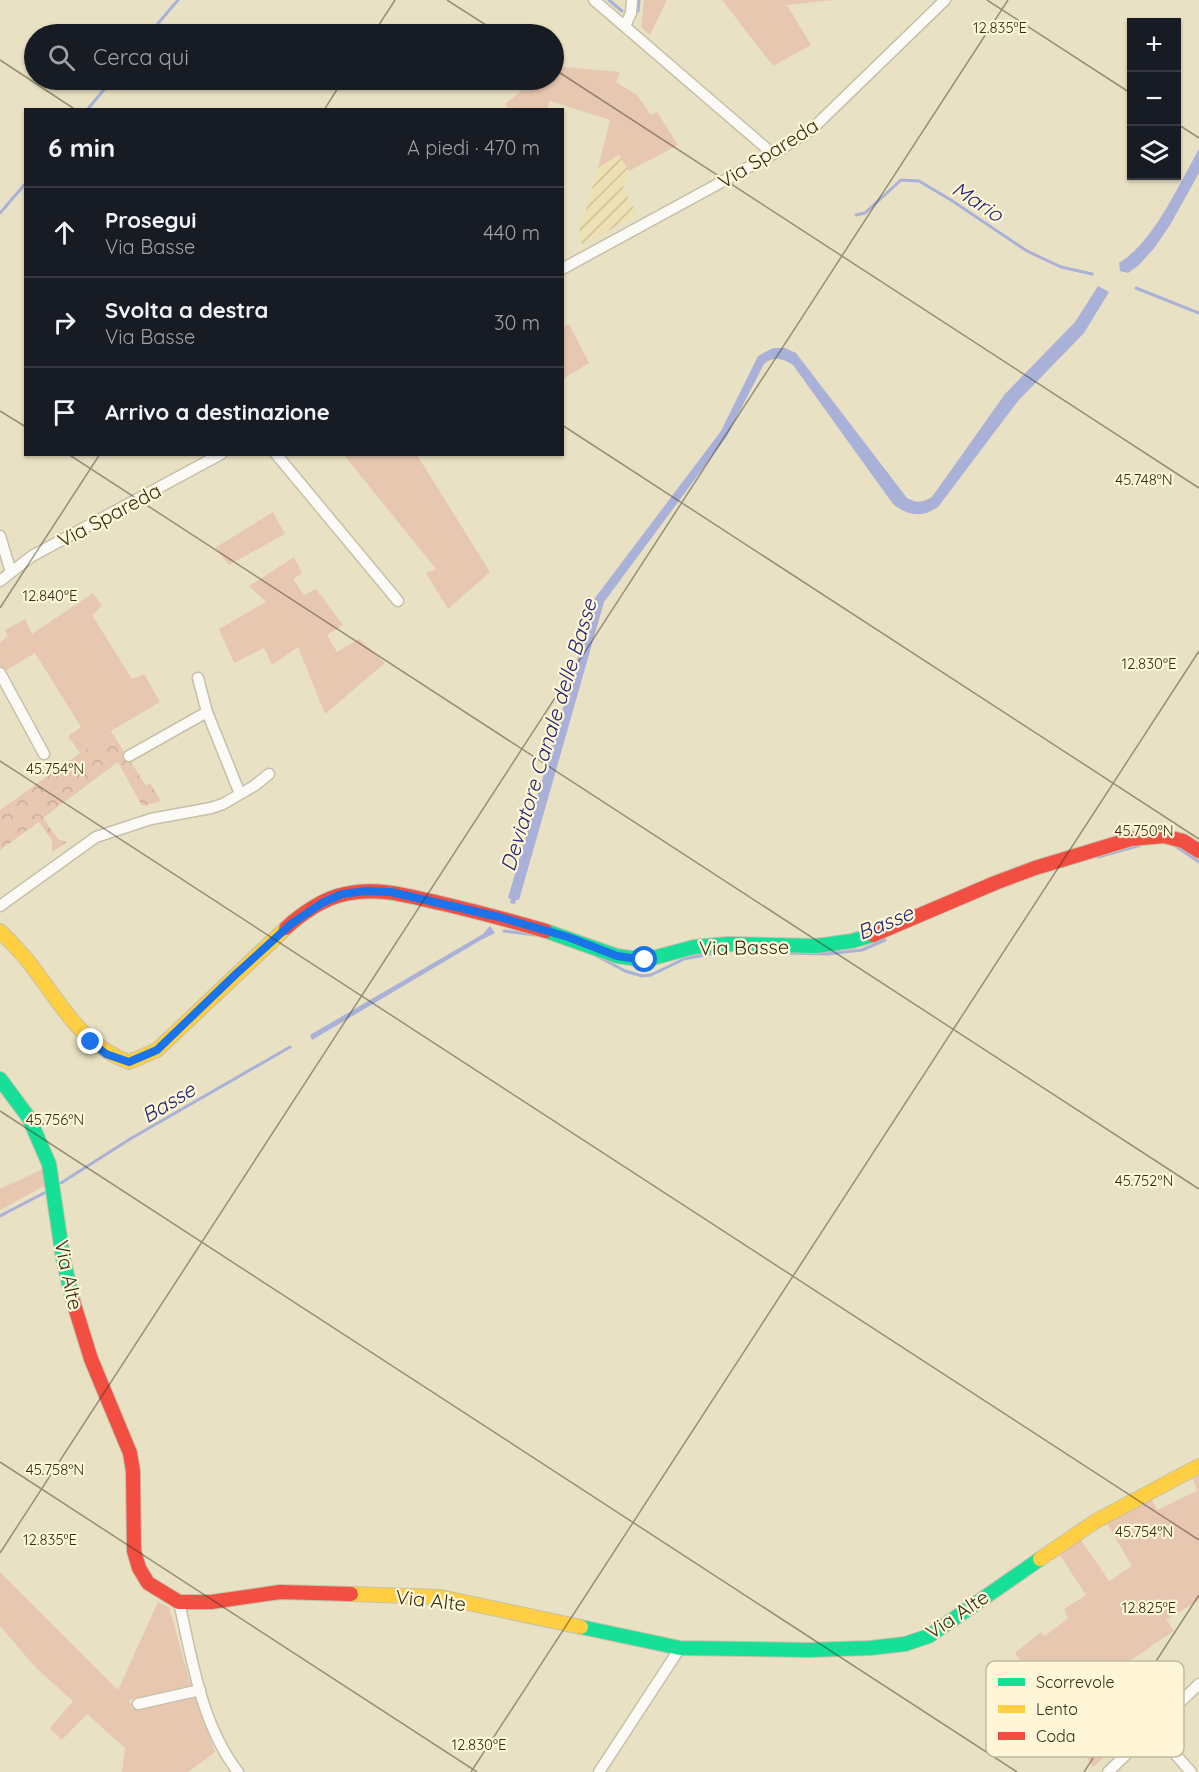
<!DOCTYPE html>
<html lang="it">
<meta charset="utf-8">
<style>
:root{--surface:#171b24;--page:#20242c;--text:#f1f3f6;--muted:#9ea1a6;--line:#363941}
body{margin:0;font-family:Quicksand,sans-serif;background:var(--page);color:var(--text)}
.controls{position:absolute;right:18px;top:18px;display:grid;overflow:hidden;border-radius:0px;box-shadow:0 2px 4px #0004}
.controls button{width:54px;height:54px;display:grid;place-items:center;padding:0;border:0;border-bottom:2px solid var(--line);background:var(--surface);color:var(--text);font:30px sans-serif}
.stop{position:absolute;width:18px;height:18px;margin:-14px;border:4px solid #1a73e8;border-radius:50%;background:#fff}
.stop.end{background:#1a73e8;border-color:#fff;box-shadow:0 2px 6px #0008}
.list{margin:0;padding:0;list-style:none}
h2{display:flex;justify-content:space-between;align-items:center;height:78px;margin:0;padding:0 24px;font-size:26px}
h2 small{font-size:20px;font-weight:400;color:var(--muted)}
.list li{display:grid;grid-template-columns:39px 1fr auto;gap:18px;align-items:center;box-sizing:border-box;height:90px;padding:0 24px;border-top:2px solid var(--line)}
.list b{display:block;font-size:22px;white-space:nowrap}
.list p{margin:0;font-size:20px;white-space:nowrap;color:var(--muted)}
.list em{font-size:20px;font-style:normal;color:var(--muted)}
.icon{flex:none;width:33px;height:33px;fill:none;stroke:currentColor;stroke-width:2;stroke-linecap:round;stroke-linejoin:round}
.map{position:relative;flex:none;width:1199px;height:1772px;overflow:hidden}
.search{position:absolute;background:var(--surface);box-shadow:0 2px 4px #0004;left:24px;top:24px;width:540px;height:66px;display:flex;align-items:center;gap:15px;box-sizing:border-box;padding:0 21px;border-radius:33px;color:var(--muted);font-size:22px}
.panel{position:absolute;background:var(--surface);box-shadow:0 2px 4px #0004;left:24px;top:108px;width:540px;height:348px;border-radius:0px}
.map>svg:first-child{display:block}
.industrial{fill:url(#industrial-furrows)}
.green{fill:#e8c7b1}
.park{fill:url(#park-crowns)}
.water{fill:#a9b1d9}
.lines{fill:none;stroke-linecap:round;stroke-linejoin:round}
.stream{stroke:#a9b1d9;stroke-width:3}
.street-casing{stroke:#c6c0a9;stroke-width:13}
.fast-casing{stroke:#c6c0a9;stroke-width:16}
.slow-casing{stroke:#c6c0a9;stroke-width:16}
.jam-casing{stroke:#c6c0a9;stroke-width:16}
.street{stroke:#fcfaf6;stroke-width:10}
.fast{stroke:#16e098;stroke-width:14}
.slow{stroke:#ffcf43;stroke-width:14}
.jam{stroke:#f24e42;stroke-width:14}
.route{stroke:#1a73e8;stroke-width:8}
.ticks{fill:none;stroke:#342e1a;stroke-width:1.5;stroke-opacity:0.45}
.labels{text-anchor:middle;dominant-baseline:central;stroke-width:4.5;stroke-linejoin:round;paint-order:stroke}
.street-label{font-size:20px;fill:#342e1a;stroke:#fff6d7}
.water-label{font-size:21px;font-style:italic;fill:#232676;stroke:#fff6d7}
.key{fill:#fff6d7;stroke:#c2ba9e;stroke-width:1.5}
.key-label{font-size:16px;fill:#342e1a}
.ticks-label{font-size:15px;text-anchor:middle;fill:#342e1a;stroke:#fff6d7;stroke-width:4.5;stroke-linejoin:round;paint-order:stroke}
</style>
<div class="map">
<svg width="1199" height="1772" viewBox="0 0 1199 1772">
<defs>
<pattern id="industrial-furrows" width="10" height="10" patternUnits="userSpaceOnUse" patternTransform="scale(1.5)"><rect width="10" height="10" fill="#ede0b2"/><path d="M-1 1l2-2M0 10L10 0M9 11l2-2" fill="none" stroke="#ccc098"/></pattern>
<pattern id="park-crowns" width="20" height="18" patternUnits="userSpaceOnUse" patternTransform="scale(1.5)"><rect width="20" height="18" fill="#e8c7b1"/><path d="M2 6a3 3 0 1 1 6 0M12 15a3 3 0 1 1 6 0" fill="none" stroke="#c8ab98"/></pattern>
</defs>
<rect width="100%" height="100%" fill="#e9e1c3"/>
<path class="industrial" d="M 619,155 L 629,171 L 623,188 L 637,215 L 582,245 L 579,227 L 587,207 L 598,168 Z"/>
<path class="green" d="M 644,0 L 667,0 L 650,35 L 641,27 Z
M 722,0 L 833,0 L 787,5 L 811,45 L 773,66 Z
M 554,66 L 620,72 L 616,82 L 637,95 L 651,115 L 657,112 L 678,145 L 629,171 L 619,155 L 598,168 L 610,120 L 550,101 L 547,109 L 510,109 L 505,104 L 535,80 L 554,80 Z
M 569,324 L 589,363 L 563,379 L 563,328 Z
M 344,455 L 417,455 L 490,572 L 448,609 L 426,573 L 436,569 Z
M 273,512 L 285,534 L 229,565 L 215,548 Z
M 294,557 L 302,573 L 293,579 L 304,595 L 316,589 L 343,625 L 327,635 L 337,652 L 359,639 L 385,663 L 325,714 L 298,647 L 272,665 L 264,648 L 234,663 L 219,629 L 266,602 L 249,586 Z
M 93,593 L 102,606 L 92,615 L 132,679 L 144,674 L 160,702 L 111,731 L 80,753 L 68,736 L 81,727 L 35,653 L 0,674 L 0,642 L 8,636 L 5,630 L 25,619 L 32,634 Z
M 43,1169 L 46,1185 L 0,1210 L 0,1189 Z
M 1199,1472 L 1199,1600 L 1166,1620 L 1174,1631 L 1083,1692 L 1120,1744 L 1093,1767 L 1066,1728 L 1035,1749 L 1012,1716 L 1041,1695 L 1015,1653 L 1041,1632 L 1045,1636 L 1068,1618 L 1064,1609 L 1086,1595 L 1059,1554 L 1081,1540 L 1109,1581 L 1132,1566 L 1106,1522 L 1151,1498 L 1157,1510 L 1197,1491 L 1192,1476 Z
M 0,1572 L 118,1690 L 158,1602 L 169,1607 L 191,1686 L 129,1700 L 132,1709 L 196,1697 L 215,1752 L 188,1772 L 122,1772 L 125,1748 L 87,1714 L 62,1740 L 50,1728 L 73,1701 L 36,1668 L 0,1626 Z"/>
<path class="park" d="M 111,731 L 146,786 L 150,783 L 161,801 L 142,806 L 118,762 L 43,818 L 58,839 L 67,842 L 52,852 L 52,840 L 39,822 L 0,850 L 0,810 Z"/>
<path class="water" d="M 1199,149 L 1199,173 L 1170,225 L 1155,247 L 1139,265 L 1128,273 L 1120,271 L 1119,263 C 1154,242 1179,184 1199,149 Z
M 1098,286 L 1109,292 L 1084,333 L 1018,401 L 938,507 C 922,518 908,516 893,504 L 793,365 C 782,358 774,356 764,364 L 727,436 L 604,602 L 519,900 L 516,900 L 515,904 L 510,903 L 511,899 L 508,898 L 595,598 L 721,431 L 758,356 L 773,348 L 785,348 L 796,353 L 907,498 C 917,503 922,503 932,497 L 1005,394 L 1075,322 Z
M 490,926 L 495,933 L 481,940 L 312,1040 L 310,1035 L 483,934 Z"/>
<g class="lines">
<path class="stream" d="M 609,0 L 622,11
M 638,11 L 639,0
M 149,34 L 178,0
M 87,110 L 112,80
M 0,213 L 26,183
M 856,215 L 865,213 L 901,180 L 919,181 L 951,200 L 1027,251 L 1061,267 L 1092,274
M 1136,288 L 1199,313
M 1174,845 L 1199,862
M 1098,857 L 1141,845
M 504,931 L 535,935
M 786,953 L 827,954 L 862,950 L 885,940
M 597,956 L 625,971 L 642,976 L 651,975 L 684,959 L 720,952
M 61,1183 L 130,1139 L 290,1047
M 0,1216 L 46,1192"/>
<defs>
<path id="street" d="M 594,0 L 773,154
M 625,26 L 631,13 L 632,0
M 562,269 L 773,154 L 812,129 L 945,0
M 276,454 L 398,601
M 0,536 L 11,572
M 0,581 L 32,556 L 221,454
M 0,673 L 44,754
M 198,678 L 207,712 L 240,794
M 129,756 L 207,712
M 0,906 L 96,837 L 151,819 L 211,808 L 223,804 L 254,786 L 269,774
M 179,1602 C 192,1659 201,1724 238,1772
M 138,1704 L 200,1690
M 1153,1729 L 1191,1772
M 599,1772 L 680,1648
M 1108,1772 L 1199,1684"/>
<path id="fast" d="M 546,931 L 617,956 L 645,960 L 694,947 L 728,944 L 816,946 L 852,941 L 873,935
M 0,1079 L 29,1118 L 49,1164 L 63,1258 L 73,1301
M 581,1627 L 680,1648 L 809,1650 L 870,1648 L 905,1644 L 929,1636 L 1040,1559"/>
<path id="slow" d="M 0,931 C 12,943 24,955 34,969 C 63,1007 82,1045 129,1062 L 157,1050 L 286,928
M 1040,1559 L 1096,1521 L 1199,1466
M 351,1594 L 440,1597 L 581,1627"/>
<path id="jam" d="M 286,928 C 301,914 324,898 345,894 C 379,886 411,897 444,904 C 478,912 512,921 546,931
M 873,935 L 995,883 L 1035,868 L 1131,839 L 1164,836 L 1183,841 L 1199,851
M 73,1301 L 91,1359 L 130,1453 L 133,1471 L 134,1551 L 139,1568 L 148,1583 L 179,1602 L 211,1602 L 280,1592 L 351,1594"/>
</defs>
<use href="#street" class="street-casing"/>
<use href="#fast" class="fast-casing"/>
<use href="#slow" class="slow-casing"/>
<use href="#jam" class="jam-casing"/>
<use href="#street" class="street"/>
<use href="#fast" class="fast"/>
<use href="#slow" class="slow"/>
<use href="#jam" class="jam"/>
</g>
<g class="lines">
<path class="route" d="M 91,1042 L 106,1054 L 129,1062 L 157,1050 L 236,974 L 291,924 L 322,903 L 342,894 L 366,891 L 391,892 L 499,917 L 568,937 L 617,956 L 645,960"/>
</g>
<path class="ticks" d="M 447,0 L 500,34M 987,0 L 1132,94M 373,34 L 395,0M 0,60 L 76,110M 554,69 L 1199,488M 324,110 L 343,80M 1176,123 L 1199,138M 0,411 L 26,427M 562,425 L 1199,839M 68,454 L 1199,1189M 0,608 L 100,454M 0,761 L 1199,1540M 0,1111 L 1017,1772M 0,1462 L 477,1772M 0,1553 L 1008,0M 471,1772 L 1199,651M 1084,1772 L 1199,1595"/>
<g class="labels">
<g class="street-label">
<text transform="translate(768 153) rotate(-32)">Via Spareda</text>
<text transform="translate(109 515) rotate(-28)">Via Spareda</text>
<text transform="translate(744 947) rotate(-1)">Via Basse</text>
<text transform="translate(69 1275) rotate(78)">Via Alte</text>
<text transform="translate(431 1600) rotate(6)">Via Alte</text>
<text transform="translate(957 1614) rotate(-34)">Via Alte</text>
</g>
<g class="water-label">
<text transform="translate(978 201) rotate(33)">Mario</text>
<text transform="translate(548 735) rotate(-73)">Deviatore Canale delle Basse</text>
<text transform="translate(885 922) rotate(-22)">Basse</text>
<text transform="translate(168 1102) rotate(-31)">Basse</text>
</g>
</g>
<rect x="986" y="1661" width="198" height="96" rx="9" class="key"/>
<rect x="998" y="1678" width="27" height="8" fill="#16e098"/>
<rect x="998" y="1705" width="27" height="8" fill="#ffcf43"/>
<rect x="998" y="1732" width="27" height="8" fill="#f24e42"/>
<g class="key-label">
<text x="1036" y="1688">Scorrevole</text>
<text x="1036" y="1715">Lento</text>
<text x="1036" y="1742">Coda</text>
</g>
<g class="ticks-label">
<text x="1000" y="33">12.835°E</text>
<text x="1144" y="485">45.748°N</text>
<text x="50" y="601">12.840°E</text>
<text x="1149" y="669">12.830°E</text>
<text x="55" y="774">45.754°N</text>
<text x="1144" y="836">45.750°N</text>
<text x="55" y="1125">45.756°N</text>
<text x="1144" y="1186">45.752°N</text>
<text x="55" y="1475">45.758°N</text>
<text x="1144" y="1537">45.754°N</text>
<text x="50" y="1545">12.835°E</text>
<text x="1149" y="1613">12.825°E</text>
<text x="479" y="1750">12.830°E</text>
</g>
</svg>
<div class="controls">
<button>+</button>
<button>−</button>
<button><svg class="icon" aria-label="layers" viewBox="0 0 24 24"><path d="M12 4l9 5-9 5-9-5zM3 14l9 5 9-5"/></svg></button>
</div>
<div class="stop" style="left:645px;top:960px"></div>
<div class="stop end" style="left:91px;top:1042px"></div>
<div class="search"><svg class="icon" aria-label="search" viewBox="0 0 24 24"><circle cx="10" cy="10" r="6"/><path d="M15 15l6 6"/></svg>Cerca qui</div>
<section class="panel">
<h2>6 min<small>A piedi · 470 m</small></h2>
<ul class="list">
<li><svg class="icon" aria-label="ahead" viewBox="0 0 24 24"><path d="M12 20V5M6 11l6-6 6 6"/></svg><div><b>Prosegui</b><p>Via Basse</p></div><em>440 m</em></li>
<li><svg class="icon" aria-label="right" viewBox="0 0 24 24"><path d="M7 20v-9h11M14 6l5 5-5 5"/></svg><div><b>Svolta a destra</b><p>Via Basse</p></div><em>30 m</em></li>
<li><svg class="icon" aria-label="arrive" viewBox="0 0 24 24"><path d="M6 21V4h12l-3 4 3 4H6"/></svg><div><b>Arrivo a destinazione</b></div></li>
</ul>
</section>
</div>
